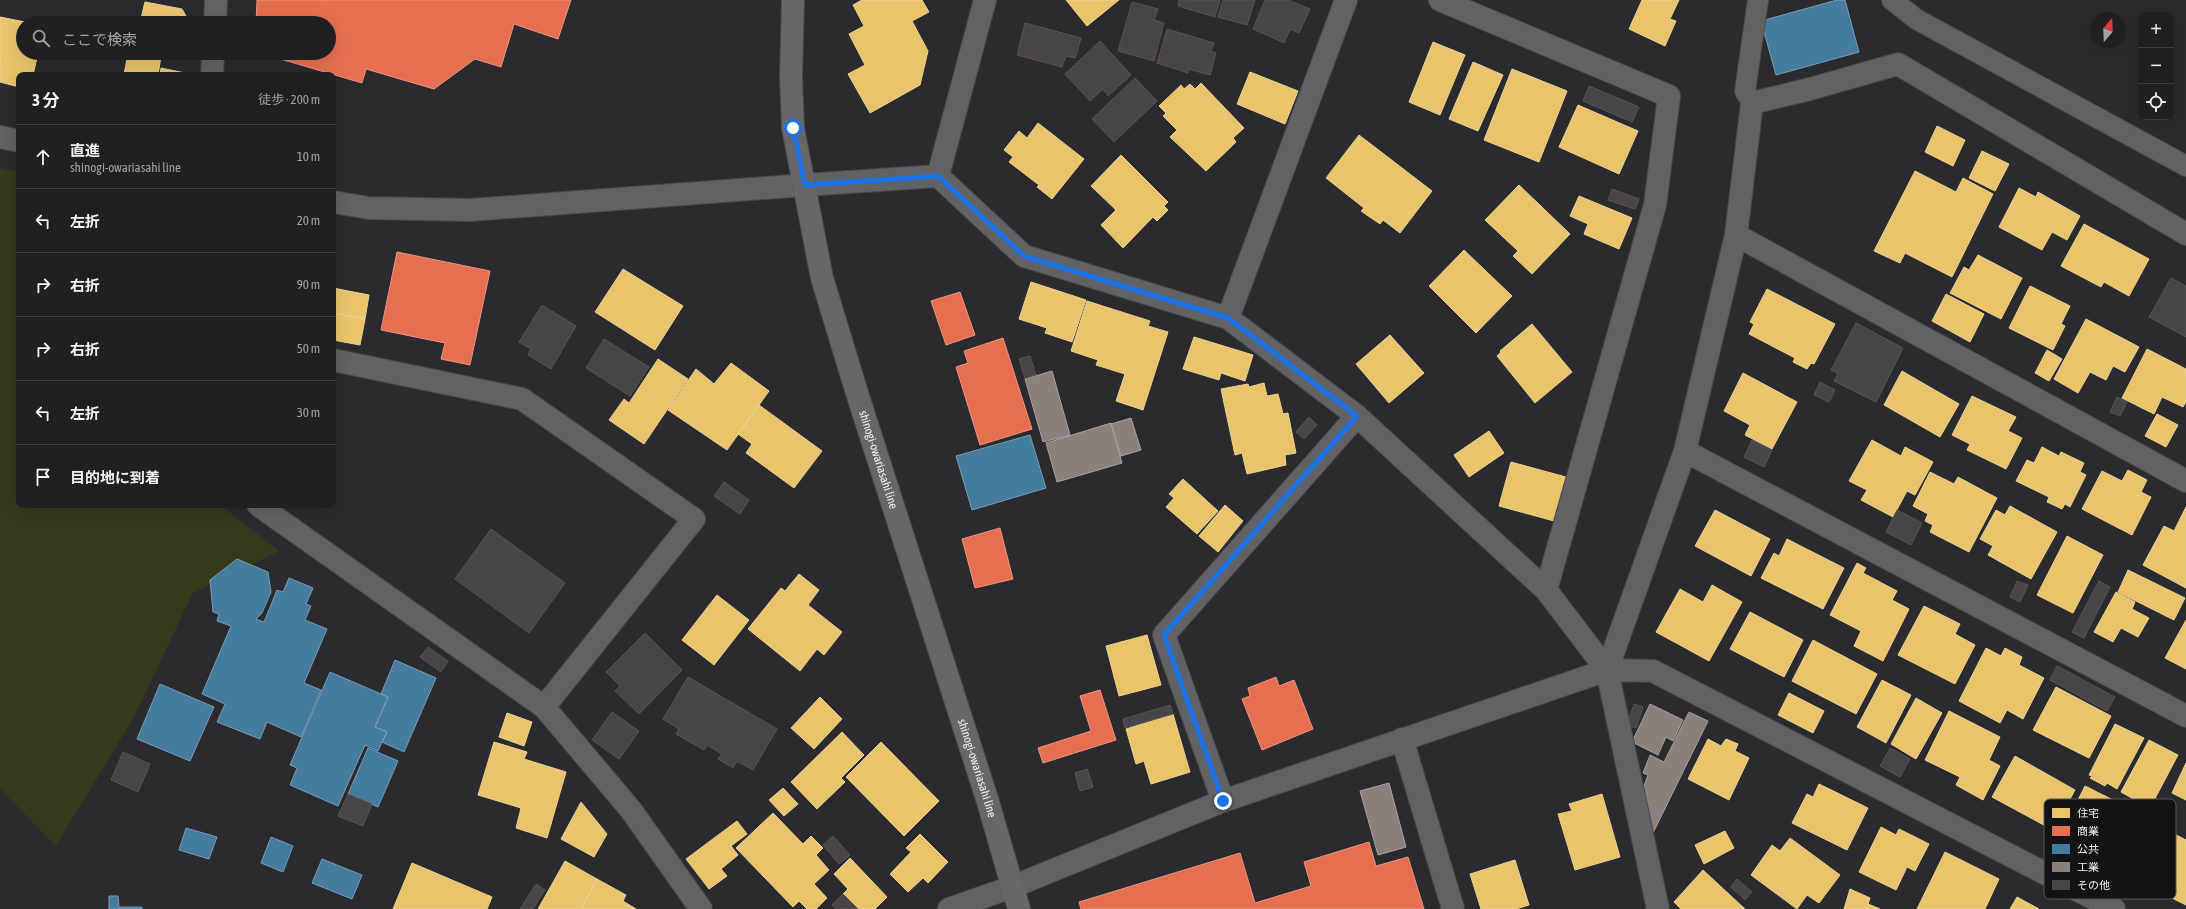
<!DOCTYPE html>
<html lang="ja">
<meta charset="utf-8">
<style>
:root{--surface:#202023;--page:#2d2d30;--text:#f1f3f6;--muted:#a2a3a6;--line:#3d3e41}
body{margin:0;font-family:"Asap Condensed","Noto Sans JP",sans-serif;background:var(--page);color:var(--text)}
.controls{position:absolute;right:12px;top:12px;display:grid;overflow:hidden;border-radius:8px;box-shadow:0 4px 16px #0002}
.controls button{width:36px;height:36px;display:grid;place-items:center;padding:0;border:0;border-bottom:1px solid var(--line);background:var(--surface);color:var(--text);font:20px sans-serif}
.compass{position:absolute;left:2090px;top:12px;width:36px;height:36px;border-radius:50%;background:var(--surface);box-shadow:0 4px 16px #0002;rotate:19deg}
.stop{position:absolute;width:12px;height:12px;margin:-9px;border:3px solid #1a73e8;border-radius:50%;background:#fff}
.stop.end{background:#1a73e8;border-color:#fff;box-shadow:0 1px 4px #0008}
.list{margin:0;padding:0;list-style:none}
h2{display:flex;justify-content:space-between;align-items:center;height:52px;margin:0;padding:0 16px;font-size:17px}
h2 small{font-size:13px;font-weight:400;color:var(--muted)}
.list li{display:grid;grid-template-columns:26px 1fr auto;gap:12px;align-items:center;box-sizing:border-box;height:64px;padding:0 16px;border-top:1px solid var(--line)}
.list b{display:block;font-size:15px;white-space:nowrap}
.list p{margin:0;font-size:13px;white-space:nowrap;color:var(--muted)}
.list em{font-size:13px;font-style:normal;color:var(--muted)}
.icon{flex:none;width:22px;height:22px;fill:none;stroke:currentColor;stroke-width:2;stroke-linecap:round;stroke-linejoin:round}
.map{position:relative;flex:none;width:2186px;height:909px;overflow:hidden}
.search{position:absolute;background:var(--surface);box-shadow:0 4px 16px #0002;left:16px;top:16px;width:320px;height:44px;display:flex;align-items:center;gap:10px;box-sizing:border-box;padding:0 14px;border-radius:22px;color:var(--muted);font-size:15px}
.panel{position:absolute;background:var(--surface);box-shadow:0 4px 16px #0002;left:16px;top:72px;width:320px;height:436px;border-radius:8px}
.map>svg:first-child{display:block}
.green{fill:#333b1b}
.homes{fill:#e9c46a;stroke:#ebd294}
.shops{fill:#e76f51;stroke:#ea9682}
.public{fill:#457b9d;stroke:#789eb7}
.industry{fill:#8a817c;stroke:#a9a3a0}
.building{fill:#4a4348;stroke:#565557}
.lines{fill:none;stroke-linecap:round;stroke-linejoin:round}
.service-casing{stroke:#48494c;stroke-width:22}
.minor-casing{stroke:#48494c;stroke-width:24}
.tertiary-casing{stroke:#48494c;stroke-width:24}
.secondary-casing{stroke:#48494c;stroke-width:24}
.service{stroke:#616265;stroke-width:20}
.minor{stroke:#616265;stroke-width:22}
.tertiary{stroke:#616265;stroke-width:22}
.secondary{stroke:#686669;stroke-width:22}
.route{stroke:#1a73e8;stroke-width:5}
.labels{text-anchor:middle;dominant-baseline:central;stroke-width:4;stroke-linejoin:round;paint-order:stroke}
.street-label{font-size:12px;fill:#f0f1f5;stroke:#121316}
.key{fill:#121316;stroke:#555659;stroke-width:1}
.key-label{font-size:11px;fill:#f0f1f5}
</style>
<div class="map">
<svg width="2186" height="909" viewBox="0 0 2186 909">
<rect width="100%" height="100%" fill="#2b2b2f"/>
<path class="green" d="M 0,168 L 19,171 L 19,505 L 220,505 L 279,551 L 193,593 L 134,717 L 56,846 L 0,789 Z"/>
<path class="homes" d="M 862,0 L 922,0 L 929,12 L 912,21 L 928,51 L 920,85 L 870,113 L 848,74 L 865,65 L 849,34 L 864,26 L 853,5 Z
M 1066,0 L 1119,0 L 1087,26 Z
M 1642,0 L 1679,0 L 1670,19 L 1676,21 L 1665,46 L 1629,29 Z
M 145,2 L 182,9 L 190,23 L 140,23 Z
M 0,17 L 30,23 L 23,23 L 23,53 L 38,53 L 33,75 L 19,75 L 19,87 L 0,82 Z
M 1433,42 L 1465,55 L 1440,115 L 1409,102 Z
M 128,53 L 147,53 L 161,56 L 158,75 L 124,75 Z
M 1473,62 L 1503,75 L 1478,131 L 1449,119 Z
M 161,68 L 190,74 L 190,75 L 160,75 Z
M 1512,69 L 1567,91 L 1539,162 L 1484,140 Z
M 1250,72 L 1298,91 L 1285,124 L 1237,104 Z
M 1201,83 L 1244,128 L 1233,138 L 1236,142 L 1206,171 L 1170,137 L 1177,130 L 1163,116 L 1166,113 L 1159,106 L 1181,85 L 1184,89 L 1190,84 L 1195,89 Z
M 1578,105 L 1638,131 L 1619,174 L 1559,147 Z
M 1038,123 L 1084,159 L 1052,199 L 1037,187 L 1039,185 L 1009,162 L 1013,157 L 1004,150 L 1019,131 L 1027,138 Z
M 1937,126 L 1965,140 L 1953,166 L 1925,152 Z
M 1359,135 L 1432,191 L 1400,233 L 1383,220 L 1380,224 L 1361,211 L 1364,208 L 1326,178 Z
M 1982,151 L 2009,164 L 1995,191 L 1969,178 Z
M 1121,155 L 1168,202 L 1164,206 L 1168,210 L 1157,221 L 1153,217 L 1123,248 L 1101,225 L 1116,210 L 1091,186 Z
M 1915,171 L 1956,192 L 1963,178 L 1993,194 L 1952,277 L 1905,253 L 1900,263 L 1874,251 Z
M 1519,185 L 1570,234 L 1532,274 L 1513,256 L 1518,251 L 1485,220 Z
M 2019,188 L 2036,197 L 2038,192 L 2080,216 L 2067,240 L 2052,232 L 2042,250 L 1999,227 Z
M 1579,196 L 1632,218 L 1619,249 L 1584,234 L 1588,224 L 1570,216 Z
M 2084,224 L 2149,259 L 2129,296 L 2104,282 L 2101,287 L 2061,266 Z
M 1464,250 L 1512,296 L 1476,333 L 1429,286 Z
M 1978,255 L 2022,278 L 2001,319 L 1950,293 L 1964,267 L 1969,270 Z
M 623,269 L 683,306 L 655,350 L 595,312 Z
M 1031,282 L 1086,300 L 1072,342 L 1045,333 L 1047,328 L 1019,319 Z
M 2030,286 L 2070,306 L 2061,324 L 2065,326 L 2053,350 L 2009,328 Z
M 333,288 L 369,295 L 365,319 L 333,313 Z
M 1767,289 L 1835,324 L 1814,364 L 1811,363 L 1807,369 L 1793,362 L 1795,358 L 1749,334 L 1754,324 L 1750,322 Z
M 1946,294 L 1984,314 L 1970,342 L 1932,321 Z
M 1087,301 L 1150,321 L 1148,326 L 1168,332 L 1143,410 L 1116,401 L 1125,374 L 1096,365 L 1098,360 L 1071,351 Z
M 333,313 L 365,319 L 360,345 L 333,340 Z
M 2086,319 L 2139,347 L 2125,372 L 2113,366 L 2106,380 L 2090,372 L 2078,393 L 2054,379 Z
M 1532,324 L 1572,372 L 1535,403 L 1497,356 L 1501,352 L 1500,351 Z
M 1390,335 L 1424,373 L 1389,403 L 1356,364 Z
M 1194,337 L 1253,355 L 1245,381 L 1221,373 L 1219,380 L 1183,369 Z
M 2147,349 L 2186,369 L 2186,402 L 2183,407 L 2162,397 L 2154,414 L 2122,398 Z
M 2047,350 L 2062,359 L 2049,381 L 2035,373 Z
M 658,359 L 688,379 L 644,444 L 609,420 L 624,399 L 629,403 Z
M 731,363 L 769,391 L 727,450 L 668,410 L 696,369 L 714,384 Z
M 1902,371 L 1959,404 L 1940,437 L 1884,405 Z
M 1743,373 L 1797,402 L 1772,449 L 1745,435 L 1750,425 L 1724,411 Z
M 1264,383 L 1267,396 L 1278,394 L 1283,414 L 1288,413 L 1296,453 L 1285,455 L 1286,465 L 1247,474 L 1242,453 L 1235,455 L 1221,389 L 1248,384 L 1249,387 Z
M 1972,396 L 2016,417 L 2008,431 L 2022,438 L 2006,469 L 1967,450 L 1970,444 L 1952,435 Z
M 759,405 L 822,451 L 794,488 L 746,453 L 752,444 L 738,434 Z
M 2157,414 L 2178,425 L 2166,447 L 2145,436 Z
M 1489,431 L 1504,453 L 1469,477 L 1454,455 Z
M 1872,440 L 1901,456 L 1905,447 L 1933,462 L 1915,495 L 1907,491 L 1893,517 L 1861,500 L 1867,490 L 1849,481 Z
M 2042,447 L 2059,456 L 2061,452 L 2084,463 L 2080,472 L 2086,475 L 2070,507 L 2065,504 L 2062,509 L 2047,502 L 2049,497 L 2016,481 L 2027,460 L 2034,463 Z
M 1511,462 L 1566,477 L 1554,521 L 1499,506 Z
M 2128,470 L 2147,480 L 2141,492 L 2151,497 L 2132,535 L 2082,509 L 2102,471 L 2122,481 Z
M 1930,472 L 1954,484 L 1958,477 L 1997,498 L 1969,552 L 1930,532 L 1933,525 L 1925,521 L 1928,514 L 1913,506 Z
M 1183,479 L 1218,511 L 1197,534 L 1166,507 L 1174,498 L 1169,494 Z
M 1225,505 L 1243,521 L 1218,552 L 1199,536 Z
M 2010,506 L 2057,532 L 2031,579 L 1988,555 L 1993,546 L 1980,539 L 1996,510 L 2005,515 Z
M 2186,507 L 2186,588 L 2143,565 L 2164,526 L 2174,531 Z
M 1715,510 L 1770,539 L 1751,576 L 1695,546 Z
M 2067,536 L 2103,555 L 2073,613 L 2037,595 Z
M 1787,539 L 1844,568 L 1823,609 L 1761,578 L 1774,553 L 1779,556 Z
M 1857,563 L 1866,568 L 1863,573 L 1897,591 L 1892,600 L 1909,609 L 1883,661 L 1854,646 L 1861,631 L 1830,615 Z
M 2128,570 L 2185,598 L 2174,620 L 2118,592 Z
M 799,574 L 819,590 L 808,605 L 842,632 L 824,655 L 817,649 L 800,671 L 748,629 L 781,588 L 785,591 Z
M 1712,585 L 1742,602 L 1709,661 L 1656,632 L 1680,589 L 1703,602 Z
M 2116,592 L 2135,602 L 2132,609 L 2149,618 L 2138,637 L 2121,628 L 2113,642 L 2094,632 Z
M 717,595 L 749,620 L 714,665 L 682,640 Z
M 1924,606 L 1960,624 L 1955,634 L 1975,645 L 1955,684 L 1898,655 Z
M 1750,612 L 1803,640 L 1784,677 L 1730,649 Z
M 2186,620 L 2186,669 L 2165,658 Z
M 1147,635 L 1161,685 L 1119,696 L 1106,646 Z
M 1813,640 L 1877,674 L 1856,714 L 1792,681 Z
M 1986,648 L 2001,656 L 2005,648 L 2022,657 L 2019,665 L 2044,678 L 2023,719 L 2007,710 L 2000,723 L 1959,701 Z
M 1882,680 L 1911,695 L 1886,743 L 1857,727 Z
M 2056,687 L 2111,716 L 2089,758 L 2033,730 Z
M 1789,693 L 1824,711 L 1813,733 L 1778,715 Z
M 820,697 L 842,719 L 814,749 L 791,728 Z
M 1916,698 L 1942,713 L 1916,759 L 1891,744 Z
M 1949,711 L 2000,737 L 1989,760 L 2000,766 L 1983,800 L 1956,785 L 1960,777 L 1925,760 Z
M 507,713 L 532,722 L 524,746 L 499,737 Z
M 1173,714 L 1190,772 L 1151,784 L 1144,761 L 1136,764 L 1126,729 Z
M 2115,724 L 2144,738 L 2117,789 L 2107,783 L 2105,786 L 2090,778 L 2092,776 L 2089,775 Z
M 842,732 L 864,755 L 841,778 L 845,782 L 817,809 L 791,782 Z
M 1708,739 L 1721,746 L 1726,739 L 1738,744 L 1735,751 L 1749,758 L 1729,800 L 1688,779 Z
M 2149,740 L 2178,755 L 2150,808 L 2121,792 Z
M 494,742 L 527,752 L 524,759 L 566,772 L 547,838 L 516,828 L 521,808 L 478,795 Z
M 881,742 L 939,801 L 904,836 L 846,777 Z
M 2015,756 L 2075,790 L 2053,830 L 1992,797 Z
M 2186,763 L 2186,800 L 2172,793 Z
M 1819,784 L 1868,808 L 1847,850 L 1792,823 L 1807,794 L 1813,797 Z
M 2085,786 L 2143,815 L 2134,834 L 2121,828 L 2112,846 L 2101,841 L 2097,849 L 2080,840 L 2083,834 L 2065,826 Z
M 783,788 L 798,804 L 784,816 L 769,800 Z
M 1602,794 L 1620,857 L 1575,870 L 1558,814 L 1572,811 L 1569,804 Z
M 581,802 L 607,834 L 594,857 L 561,839 Z
M 773,813 L 803,844 L 811,836 L 823,848 L 816,855 L 829,870 L 814,884 L 827,898 L 816,909 L 807,909 L 799,901 L 793,907 L 736,848 Z
M 737,821 L 747,834 L 731,846 L 738,855 L 721,869 L 727,876 L 709,889 L 686,859 Z
M 2151,822 L 2186,840 L 2186,905 L 2152,888 L 2157,878 L 2130,864 Z
M 1881,827 L 1896,835 L 1899,829 L 1929,844 L 1915,871 L 1907,867 L 1896,890 L 1859,872 Z
M 1725,831 L 1734,848 L 1704,864 L 1695,845 Z
M 920,834 L 948,862 L 928,883 L 923,878 L 908,892 L 890,874 L 911,852 L 906,848 Z
M 1790,838 L 1840,875 L 1819,903 L 1807,895 L 1797,909 L 1751,875 L 1772,845 L 1780,851 Z
M 1945,852 L 1999,879 L 1985,909 L 1917,909 Z
M 850,858 L 887,897 L 875,909 L 858,909 L 843,894 L 848,889 L 834,874 Z
M 1515,860 L 1529,905 L 1516,909 L 1481,909 L 1470,874 Z
M 565,861 L 597,879 L 581,909 L 538,909 Z
M 412,863 L 492,897 L 487,909 L 393,909 Z
M 1703,870 L 1745,909 L 1681,909 L 1674,902 Z
M 597,879 L 626,895 L 623,901 L 636,909 L 581,909 Z
M 1850,889 L 1870,898 L 1868,904 L 1880,909 L 1844,909 Z
M 2017,897 L 2039,909 L 2010,909 Z"/>
<path class="shops" d="M 257,0 L 571,0 L 558,39 L 514,24 L 501,67 L 475,59 L 434,89 L 366,69 L 362,83 L 260,53 L 329,53 L 329,23 L 256,23 Z
M 397,252 L 490,271 L 470,365 L 441,359 L 445,343 L 381,330 Z
M 960,292 L 975,335 L 946,345 L 931,301 Z
M 1003,338 L 1032,429 L 980,445 L 956,367 L 968,363 L 964,351 Z
M 1000,528 L 1013,579 L 975,588 L 962,539 Z
M 1276,677 L 1279,686 L 1294,680 L 1313,729 L 1262,750 L 1242,699 L 1250,696 L 1248,688 Z
M 1100,690 L 1116,740 L 1043,763 L 1038,748 L 1091,731 L 1080,696 Z
M 1369,842 L 1376,866 L 1408,857 L 1424,909 L 1081,909 L 1079,902 L 1240,853 L 1255,903 L 1311,886 L 1304,862 Z"/>
<path class="public" d="M 1837,0 L 1845,0 L 1859,52 L 1776,75 L 1761,21 Z
M 1030,435 L 1046,488 L 972,510 L 956,456 Z
M 237,559 L 268,572 L 271,592 L 262,613 L 256,619 L 264,622 L 277,590 L 283,592 L 289,578 L 313,588 L 306,604 L 311,606 L 305,620 L 327,629 L 304,683 L 321,690 L 301,737 L 267,722 L 260,739 L 217,722 L 225,704 L 202,694 L 231,626 L 217,621 L 219,614 L 213,612 L 210,580 Z
M 395,660 L 436,678 L 404,752 L 382,742 L 387,732 L 375,727 L 388,697 L 381,694 Z
M 330,672 L 388,697 L 375,727 L 387,732 L 382,742 L 378,751 L 365,745 L 338,806 L 290,785 L 297,768 L 290,765 Z
M 160,684 L 214,707 L 190,761 L 137,739 Z
M 368,748 L 398,761 L 378,807 L 348,794 Z
M 186,828 L 217,837 L 209,859 L 179,850 Z
M 271,837 L 293,846 L 283,872 L 261,863 Z
M 322,859 L 362,875 L 352,899 L 312,883 Z
M 109,896 L 118,896 L 119,907 L 142,907 L 142,909 L 109,909 Z"/>
<path class="industry" d="M 1052,371 L 1070,435 L 1043,442 L 1025,379 Z
M 1131,418 L 1141,450 L 1121,456 L 1111,424 Z
M 1111,423 L 1122,463 L 1057,482 L 1046,443 Z
M 1650,704 L 1683,720 L 1673,741 L 1666,737 L 1658,755 L 1632,742 Z
M 1689,712 L 1708,721 L 1651,837 L 1636,783 L 1644,786 L 1648,775 L 1643,773 L 1650,755 L 1664,762 Z
M 1389,783 L 1406,847 L 1378,855 L 1360,791 Z"/>
<path class="building" d="M 1179,0 L 1220,0 L 1215,17 L 1178,6 Z
M 1223,0 L 1255,0 L 1247,25 L 1218,17 Z
M 1265,0 L 1288,0 L 1310,9 L 1299,33 L 1290,29 L 1284,43 L 1253,29 Z
M 1132,2 L 1158,9 L 1154,20 L 1164,23 L 1154,61 L 1118,51 Z
M 1025,23 L 1081,38 L 1075,58 L 1066,56 L 1062,67 L 1017,55 Z
M 1167,29 L 1214,43 L 1211,51 L 1216,53 L 1210,75 L 1188,69 L 1188,73 L 1157,63 Z
M 1100,41 L 1131,75 L 1108,96 L 1103,89 L 1090,101 L 1065,74 Z
M 1135,78 L 1157,101 L 1114,142 L 1092,119 Z
M 1589,86 L 1639,107 L 1632,122 L 1583,101 Z
M 1612,189 L 1639,199 L 1635,209 L 1608,200 Z
M 2171,278 L 2186,286 L 2186,337 L 2149,317 Z
M 542,305 L 576,326 L 551,369 L 528,355 L 531,349 L 519,342 Z
M 1856,323 L 1903,348 L 1876,402 L 1834,381 L 1838,374 L 1831,370 Z
M 604,339 L 649,367 L 630,396 L 586,368 Z
M 1030,356 L 1036,375 L 1025,378 L 1019,359 Z
M 1820,382 L 1835,390 L 1829,402 L 1814,395 Z
M 2117,397 L 2127,402 L 2120,416 L 2110,412 Z
M 1309,417 L 1317,425 L 1304,439 L 1296,432 Z
M 1752,440 L 1772,450 L 1764,467 L 1744,457 Z
M 724,482 L 749,500 L 740,514 L 714,496 Z
M 1897,510 L 1922,523 L 1911,545 L 1886,532 Z
M 491,529 L 565,583 L 529,633 L 455,579 Z
M 2017,581 L 2028,585 L 2020,602 L 2010,597 Z
M 2099,581 L 2110,587 L 2084,638 L 2072,632 Z
M 645,633 L 682,670 L 639,714 L 615,691 L 620,686 L 606,672 Z
M 428,647 L 448,661 L 441,672 L 420,657 Z
M 2057,666 L 2115,697 L 2107,711 L 2050,680 Z
M 688,677 L 777,729 L 753,770 L 737,761 L 733,768 L 718,759 L 722,754 L 707,745 L 704,750 L 676,734 L 679,729 L 663,719 Z
M 1634,704 L 1643,707 L 1636,728 L 1627,725 Z
M 1170,705 L 1173,714 L 1125,728 L 1123,719 Z
M 612,712 L 639,731 L 619,759 L 592,740 Z
M 1890,748 L 1910,759 L 1900,777 L 1880,766 Z
M 123,752 L 150,764 L 138,792 L 111,780 Z
M 1087,769 L 1093,787 L 1080,791 L 1075,773 Z
M 348,794 L 372,804 L 363,826 L 338,816 Z
M 833,836 L 850,855 L 839,864 L 823,845 Z
M 1737,879 L 1752,892 L 1745,900 L 1731,887 Z
M 536,884 L 545,890 L 533,909 L 520,909 Z
M 843,894 L 858,909 L 836,909 L 832,905 Z"/>
<g class="lines">
<defs>
<path id="service" d="M 1892,0 L 1916,19 L 2186,166
M 1752,103 L 1745,91 L 1758,0"/>
<path id="minor" d="M 1440,0 L 1669,96 L 1655,205 L 1546,590
M 215,23 L 216,0
M 212,75 L 213,53
M 938,176 L 985,0
M 805,185 L 938,176 L 1024,256 L 1228,318 L 1357,416 L 1546,590 L 1607,670 L 1658,909
M 1736,235 L 2186,481
M 1228,318 L 1346,0
M 333,360 L 522,399 L 694,519 L 544,707
M 1685,451 L 2186,716
M 258,505 L 544,707 L 631,810 L 701,909
M 1607,670 L 1685,451 L 1736,235 L 1752,103 L 1810,89 L 1898,64 L 2186,234
M 1402,739 L 1453,909
M 1223,801 L 1164,635 L 1357,416
M 949,909 L 1012,887 L 1223,801 L 1607,670 L 1653,671 L 2114,909"/>
<path id="tertiary" d="M 0,137 L 19,141
M 333,202 L 369,208 L 470,210 L 805,185"/>
<g id="secondary">
<path id="s1" d="M 793,0 L 791,77 L 793,128 L 822,278 L 857,393 L 988,802 L 1019,909"/>
</g>
</defs>
<use href="#service" class="service-casing"/>
<use href="#minor" class="minor-casing"/>
<use href="#tertiary" class="tertiary-casing"/>
<use href="#secondary" class="secondary-casing"/>
<use href="#service" class="service"/>
<use href="#minor" class="minor"/>
<use href="#tertiary" class="tertiary"/>
<use href="#secondary" class="secondary"/>
</g>
<g class="lines">
<path class="route" d="M 793,128 L 805,185 L 938,176 L 1024,256 L 1228,318 L 1357,416 L 1164,635 L 1223,801"/>
</g>
<g class="labels">
<g class="street-label">
<text stroke="none"><textPath href="#s1" startOffset="471">shinogi-owariasahi line</textPath></text>
<text stroke="none"><textPath href="#s1" startOffset="795">shinogi-owariasahi line</textPath></text>
</g>
</g>
<rect x="2044" y="799" width="132" height="100" rx="6" class="key"/>
<rect x="2052" y="808" width="18" height="10" fill="#e9c46a"/>
<rect x="2052" y="826" width="18" height="10" fill="#e76f51"/>
<rect x="2052" y="844" width="18" height="10" fill="#457b9d"/>
<rect x="2052" y="862" width="18" height="10" fill="#8a817c"/>
<rect x="2052" y="880" width="18" height="10" fill="#4a4348"/>
<g class="key-label">
<text x="2077" y="817">住宅</text>
<text x="2077" y="835">商業</text>
<text x="2077" y="853">公共</text>
<text x="2077" y="871">工業</text>
<text x="2077" y="889">その他</text>
</g>
</svg>
<div class="controls">
<button>+</button>
<button>−</button>
<button><svg class="icon" aria-label="locate" viewBox="0 0 24 24"><circle cx="12" cy="12" r="6"/><path d="M12 2v4M12 18v4M2 12h4M18 12h4"/></svg></button>
</div>
<svg class="compass" viewBox="-18 -18 36 36"><path d="M0-13l5 13h-10z" fill="#e53935"/><path d="M0 13l5-13h-10z" fill="#a2a3a6"/></svg>
<div class="stop" style="left:793px;top:128px"></div>
<div class="stop end" style="left:1223px;top:801px"></div>
<div class="search"><svg class="icon" aria-label="search" viewBox="0 0 24 24"><circle cx="10" cy="10" r="6"/><path d="M15 15l6 6"/></svg>ここで検索</div>
<section class="panel">
<h2>3 分<small>徒歩 · 200 m</small></h2>
<ul class="list">
<li><svg class="icon" aria-label="ahead" viewBox="0 0 24 24"><path d="M12 20V5M6 11l6-6 6 6"/></svg><div><b>直進</b><p>shinogi-owariasahi line</p></div><em>10 m</em></li>
<li><svg class="icon" aria-label="left" viewBox="0 0 24 24"><path d="M17 20v-9H6M10 6l-5 5 5 5"/></svg><div><b>左折</b></div><em>20 m</em></li>
<li><svg class="icon" aria-label="right" viewBox="0 0 24 24"><path d="M7 20v-9h11M14 6l5 5-5 5"/></svg><div><b>右折</b></div><em>90 m</em></li>
<li><svg class="icon" aria-label="right" viewBox="0 0 24 24"><path d="M7 20v-9h11M14 6l5 5-5 5"/></svg><div><b>右折</b></div><em>50 m</em></li>
<li><svg class="icon" aria-label="left" viewBox="0 0 24 24"><path d="M17 20v-9H6M10 6l-5 5 5 5"/></svg><div><b>左折</b></div><em>30 m</em></li>
<li><svg class="icon" aria-label="arrive" viewBox="0 0 24 24"><path d="M6 21V4h12l-3 4 3 4H6"/></svg><div><b>目的地に到着</b></div></li>
</ul>
</section>
</div>
